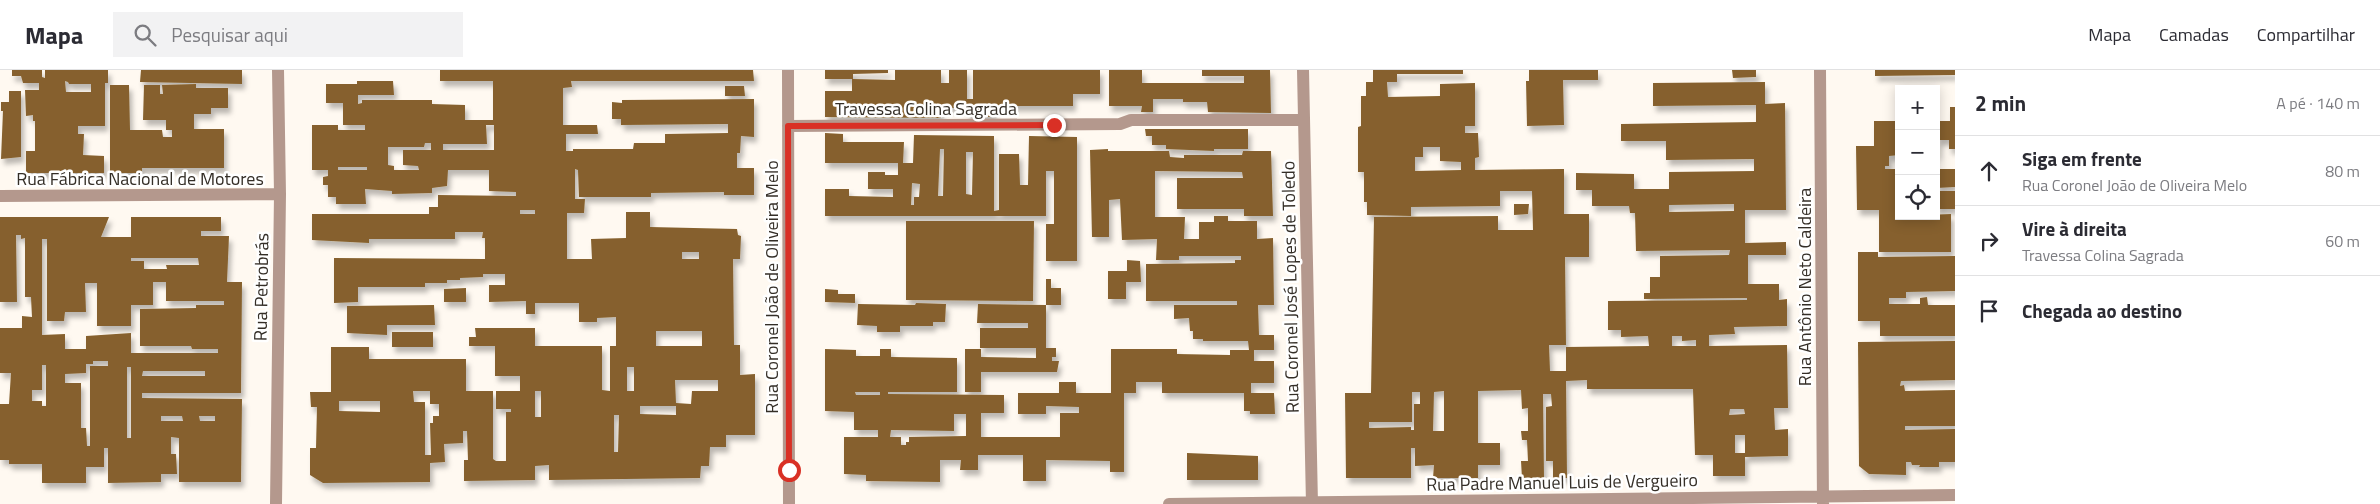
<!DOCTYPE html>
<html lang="pt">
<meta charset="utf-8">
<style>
:root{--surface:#fff;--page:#f2f2f3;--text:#2b2b33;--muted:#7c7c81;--line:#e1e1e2}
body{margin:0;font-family:"Titillium Web",sans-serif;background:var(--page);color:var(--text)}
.controls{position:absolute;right:15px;top:15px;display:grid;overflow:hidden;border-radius:0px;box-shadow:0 2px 12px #0003}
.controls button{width:45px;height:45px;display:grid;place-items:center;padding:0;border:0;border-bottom:1px solid var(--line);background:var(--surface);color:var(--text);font:25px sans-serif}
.stop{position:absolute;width:15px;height:15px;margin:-11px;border:4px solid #d93025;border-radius:50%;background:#fff}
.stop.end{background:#d93025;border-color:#fff;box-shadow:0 1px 5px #0008}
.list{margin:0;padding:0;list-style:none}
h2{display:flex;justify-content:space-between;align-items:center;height:65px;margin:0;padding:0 20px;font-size:21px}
h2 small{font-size:16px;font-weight:400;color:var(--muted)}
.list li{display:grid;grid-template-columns:32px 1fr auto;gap:15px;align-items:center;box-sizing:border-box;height:70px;padding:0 20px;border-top:1px solid var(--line)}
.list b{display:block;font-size:19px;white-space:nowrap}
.list p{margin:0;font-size:16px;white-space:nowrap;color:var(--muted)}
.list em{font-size:16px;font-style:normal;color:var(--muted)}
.icon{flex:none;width:28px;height:28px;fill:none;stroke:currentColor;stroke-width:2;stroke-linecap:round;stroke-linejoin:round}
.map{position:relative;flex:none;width:1955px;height:434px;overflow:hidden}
header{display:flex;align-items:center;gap:30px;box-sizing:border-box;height:70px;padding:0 25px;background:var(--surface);border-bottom:1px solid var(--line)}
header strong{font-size:24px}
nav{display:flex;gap:28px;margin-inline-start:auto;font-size:18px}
.search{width:350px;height:45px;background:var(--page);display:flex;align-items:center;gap:12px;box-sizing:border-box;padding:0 18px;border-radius:0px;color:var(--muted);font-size:19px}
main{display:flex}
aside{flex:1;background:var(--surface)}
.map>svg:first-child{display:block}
.building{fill:#86612d;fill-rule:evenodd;filter:url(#shadow)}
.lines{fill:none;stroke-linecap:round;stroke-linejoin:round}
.street{stroke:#b4988d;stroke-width:12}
.route{stroke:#d93025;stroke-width:6}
.labels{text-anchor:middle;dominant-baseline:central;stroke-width:5;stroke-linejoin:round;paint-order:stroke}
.street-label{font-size:18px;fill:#342e27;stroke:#fff}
</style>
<header>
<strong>Mapa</strong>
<div class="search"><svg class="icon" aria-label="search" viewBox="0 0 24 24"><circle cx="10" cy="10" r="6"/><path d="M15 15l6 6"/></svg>Pesquisar aqui</div>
<nav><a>Mapa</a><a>Camadas</a><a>Compartilhar</a></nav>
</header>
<main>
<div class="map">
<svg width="1955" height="434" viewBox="0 0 1955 434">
<defs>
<filter id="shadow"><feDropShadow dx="3" dy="5.5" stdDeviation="2.5" flood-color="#0004"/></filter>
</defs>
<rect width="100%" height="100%" fill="#fff9f1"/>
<path class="building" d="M 12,0 L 42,0 L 42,7 L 45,8 L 45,0 L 108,0 L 108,13 L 105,13 L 105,56 L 78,56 L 78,64 L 84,64 L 83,85 L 104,86 L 104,103 L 26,103 L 26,81 L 35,81 L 35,51 L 33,51 L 33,45 L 26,46 L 25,20 L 39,20 L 39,13 L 23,13 L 21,6 L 12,6 ZM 65,11 L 68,12 L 69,14 L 91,14 L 91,22 L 66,22 Z
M 141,0 L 242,0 L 242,14 L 140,12 Z
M 440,0 L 753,0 L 754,11 L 571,11 L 572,17 L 563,18 L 563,55 L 597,55 L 598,64 L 566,64 L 566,81 L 573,81 L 573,79 L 633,79 L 634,73 L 665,73 L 665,64 L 728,63 L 728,54 L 621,55 L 621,49 L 612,49 L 612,32 L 622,33 L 622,30 L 754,29 L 754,67 L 741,66 L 740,83 L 737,83 L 737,98 L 754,98 L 754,125 L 724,125 L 724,122 L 651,123 L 651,127 L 579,127 L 578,100 L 575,99 L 575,129 L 585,129 L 584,143 L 567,143 L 567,189 L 592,189 L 591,169 L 626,168 L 626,142 L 650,142 L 650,157 L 737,159 L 738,165 L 741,166 L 740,189 L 733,189 L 734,275 L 740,275 L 740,305 L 755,304 L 755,365 L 726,365 L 726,377 L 710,377 L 709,396 L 701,396 L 700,408 L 549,410 L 549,395 L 535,396 L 535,410 L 464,411 L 464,390 L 468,390 L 467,361 L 463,361 L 463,373 L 444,374 L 445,392 L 430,393 L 430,412 L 323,413 L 310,405 L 310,378 L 316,378 L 317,337 L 311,337 L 310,322 L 331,322 L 331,277 L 369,277 L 369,289 L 466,289 L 466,321 L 493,321 L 493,389 L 496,391 L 506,391 L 506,342 L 511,342 L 511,339 L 496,339 L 496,321 L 520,321 L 520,306 L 495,306 L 495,276 L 469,276 L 469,267 L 476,267 L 475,258 L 535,258 L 535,276 L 602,276 L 602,320 L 610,321 L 610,276 L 616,276 L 616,247 L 597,248 L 597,252 L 579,252 L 579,233 L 535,233 L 535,244 L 526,244 L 526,231 L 489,232 L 489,215 L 505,215 L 505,204 L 483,204 L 483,207 L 460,208 L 460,210 L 447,210 L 447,213 L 425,213 L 425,217 L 358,217 L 358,232 L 334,233 L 334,188 L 485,189 L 485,168 L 482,168 L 483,162 L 455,162 L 455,169 L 369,169 L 369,173 L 312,170 L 312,144 L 429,144 L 429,137 L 438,137 L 438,125 L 516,126 L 516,122 L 489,121 L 489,100 L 448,100 L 447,116 L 432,118 L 432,123 L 392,124 L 392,121 L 365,119 L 366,134 L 336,134 L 336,127 L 328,127 L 328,115 L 323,115 L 323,107 L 328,106 L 328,100 L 312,100 L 312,55 L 338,55 L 338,60 L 365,60 L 365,55 L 343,55 L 343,33 L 326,33 L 326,14 L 357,14 L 357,11 L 393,11 L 394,25 L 358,25 L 358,34 L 362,33 L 362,30 L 432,30 L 432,34 L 465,35 L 465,50 L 493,50 L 493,11 L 440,11 ZM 486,55 L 494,55 L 494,80 L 443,80 L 443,74 L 487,74 ZM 425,73 L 431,73 L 431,80 L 403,80 L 403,95 L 418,96 L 419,100 L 394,100 L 394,96 L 388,95 L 388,77 L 424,77 ZM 338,97 L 367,97 L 367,100 L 338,100 ZM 520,140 L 535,140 L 535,144 L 520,144 ZM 682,182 L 699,182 L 699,189 L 682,189 ZM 656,261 L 702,261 L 702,276 L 656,276 ZM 627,297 L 634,297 L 634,321 L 627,321 ZM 675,310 L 718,310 L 718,321 L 692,321 L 691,334 L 676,333 ZM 413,321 L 430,321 L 430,334 L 439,334 L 439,346 L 433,346 L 433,353 L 430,353 L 431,385 L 425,385 L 425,332 L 414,332 ZM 535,321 L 541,321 L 541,347 L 535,347 ZM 339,331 L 380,331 L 380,342 L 339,341 ZM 640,336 L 676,336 L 676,345 L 640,344 ZM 614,345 L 619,345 L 618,382 L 614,382 Z
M 825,0 L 888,0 L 888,3 L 853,4 L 853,9 L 895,10 L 895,0 L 941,0 L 941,13 L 949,13 L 949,0 L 967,0 L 967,29 L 973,29 L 973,0 L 1100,0 L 1100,24 L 1073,24 L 1073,36 L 993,36 L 994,47 L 967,47 L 967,38 L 941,38 L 941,48 L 825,47 L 825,21 L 852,21 L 852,9 L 825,9 Z
M 1109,0 L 1142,0 L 1142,13 L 1244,13 L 1244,6 L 1202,6 L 1202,0 L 1270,0 L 1271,43 L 1208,42 L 1207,32 L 1183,32 L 1183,29 L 1153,29 L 1153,42 L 1141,42 L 1142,36 L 1109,36 Z
M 1373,0 L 1463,0 L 1463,4 L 1397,4 L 1397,12 L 1387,12 L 1388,27 L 1440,26 L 1440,14 L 1475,13 L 1475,56 L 1465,56 L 1465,63 L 1478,63 L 1479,87 L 1475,88 L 1475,100 L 1564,99 L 1564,144 L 1589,144 L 1589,187 L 1565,187 L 1566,275 L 1549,275 L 1550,301 L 1566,301 L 1566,277 L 1649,276 L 1648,266 L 1621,267 L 1621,260 L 1608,260 L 1608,231 L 1747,230 L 1747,228 L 1644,229 L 1644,223 L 1650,223 L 1650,207 L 1660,207 L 1660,186 L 1729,185 L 1730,180 L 1636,181 L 1635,143 L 1630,143 L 1629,136 L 1592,136 L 1592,120 L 1576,120 L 1576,103 L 1634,104 L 1634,119 L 1669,119 L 1669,102 L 1754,101 L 1754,89 L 1666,90 L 1666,71 L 1621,71 L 1621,54 L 1756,52 L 1756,35 L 1653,36 L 1653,13 L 1765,12 L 1765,34 L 1785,33 L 1786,140 L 1745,140 L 1745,173 L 1786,172 L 1786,185 L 1748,185 L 1748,214 L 1779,214 L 1779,230 L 1787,229 L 1787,256 L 1734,257 L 1735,264 L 1709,265 L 1709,276 L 1787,275 L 1788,338 L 1774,338 L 1775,360 L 1788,359 L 1788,386 L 1745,387 L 1745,406 L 1713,406 L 1713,385 L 1695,385 L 1693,319 L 1587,319 L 1587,310 L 1566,311 L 1567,408 L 1553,408 L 1553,391 L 1546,391 L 1546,337 L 1552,336 L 1551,324 L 1543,324 L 1544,408 L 1522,408 L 1521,391 L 1528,391 L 1527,370 L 1522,370 L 1521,361 L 1528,361 L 1528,338 L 1522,339 L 1521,320 L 1478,321 L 1478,373 L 1500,373 L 1500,395 L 1478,395 L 1478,408 L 1433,408 L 1434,395 L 1415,396 L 1415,378 L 1411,378 L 1411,408 L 1346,408 L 1345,323 L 1371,323 L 1374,147 L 1498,146 L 1498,160 L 1533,160 L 1532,121 L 1500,121 L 1500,136 L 1411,137 L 1411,146 L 1367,145 L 1367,132 L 1364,132 L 1364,102 L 1358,102 L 1358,57 L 1361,56 L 1361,26 L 1366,26 L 1366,12 L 1373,12 ZM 1423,77 L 1440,77 L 1440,91 L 1461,92 L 1461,100 L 1415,101 L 1415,87 L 1423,87 ZM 1734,134 L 1734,141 L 1669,142 L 1669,135 ZM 1672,266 L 1682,266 L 1682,271 L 1696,270 L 1696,276 L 1672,276 ZM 1444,321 L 1444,361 L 1433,361 L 1434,322 ZM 1412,322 L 1420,322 L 1420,334 L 1414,334 L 1414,360 L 1411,360 L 1411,357 L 1369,358 L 1369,352 L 1412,352 ZM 1730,339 L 1744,339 L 1745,344 L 1729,345 ZM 1735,365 L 1745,365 L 1745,383 L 1735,383 Z
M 1529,0 L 1598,0 L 1598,10 L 1563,10 L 1564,55 L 1527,56 L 1526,11 L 1529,11 Z
M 1732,0 L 1756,0 L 1756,7 L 1733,8 Z
M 1875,0 L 1955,0 L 1955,5 L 1875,6 Z
M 196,14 L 196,18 L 228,18 L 228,38 L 211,38 L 211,44 L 194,44 L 194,59 L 224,59 L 224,98 L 142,98 L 142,103 L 110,103 L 110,15 L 129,15 L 130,60 L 162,60 L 163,67 L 172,67 L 172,60 L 166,60 L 166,50 L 143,50 L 144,15 L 160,15 L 160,24 L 163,24 L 162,15 Z
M 725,16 L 744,16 L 745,26 L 725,26 Z
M 9,21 L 21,21 L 21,87 L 1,89 L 3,41 L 1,41 L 1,32 L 9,32 Z
M 1950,37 L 1955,37 L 1955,79 L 1949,79 L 1949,70 L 1939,70 L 1938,85 L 1936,85 L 1936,51 L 1950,51 Z
M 1874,51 L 1899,51 L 1899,85 L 1889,86 L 1889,96 L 1885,96 L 1885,99 L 1899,99 L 1899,146 L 1951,144 L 1951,182 L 1879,182 L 1879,140 L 1857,140 L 1856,76 L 1874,76 Z
M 1145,59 L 1248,59 L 1248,79 L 1214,79 L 1214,81 L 1166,79 L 1166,75 L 1152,75 L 1152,66 L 1146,66 Z
M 825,63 L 843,64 L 843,72 L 904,72 L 903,93 L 913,93 L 914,65 L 994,66 L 994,141 L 999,140 L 999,84 L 1019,84 L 1020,115 L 1028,115 L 1029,66 L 1077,67 L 1077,191 L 1046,191 L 1046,154 L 1054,154 L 1054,101 L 1046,101 L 1046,146 L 825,146 L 825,119 L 849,119 L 849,126 L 893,127 L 893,119 L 868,119 L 868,102 L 885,102 L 885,105 L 898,105 L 898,93 L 825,93 ZM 940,79 L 944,79 L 943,126 L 938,126 ZM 966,82 L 973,82 L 972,125 L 966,124 ZM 912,113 L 920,114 L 919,127 L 914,127 L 914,135 L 911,135 Z
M 1108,79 L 1108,81 L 1169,81 L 1170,87 L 1184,88 L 1184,85 L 1242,85 L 1243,81 L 1271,81 L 1273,146 L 1244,146 L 1244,139 L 1177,139 L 1177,108 L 1243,108 L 1242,102 L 1155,101 L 1155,147 L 1185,147 L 1184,169 L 1199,169 L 1199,152 L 1214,152 L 1214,146 L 1228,146 L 1228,151 L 1257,151 L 1257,169 L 1273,168 L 1274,235 L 1258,235 L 1259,265 L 1274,265 L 1274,280 L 1254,280 L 1254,291 L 1274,291 L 1274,313 L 1251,313 L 1251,323 L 1274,323 L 1275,344 L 1250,344 L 1250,341 L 1244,341 L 1244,323 L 1162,323 L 1162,312 L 1136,312 L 1136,323 L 1124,323 L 1124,402 L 1110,402 L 1110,391 L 1046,390 L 1046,411 L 1023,411 L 1023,385 L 978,385 L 978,400 L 960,400 L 961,390 L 940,390 L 940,412 L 866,411 L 866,405 L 844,404 L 844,367 L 878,367 L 878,360 L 854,360 L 854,342 L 825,341 L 825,279 L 856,280 L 856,286 L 880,286 L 880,279 L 891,279 L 891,287 L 957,288 L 957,322 L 888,322 L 888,324 L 1004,325 L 1004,343 L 981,343 L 981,367 L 1060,367 L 1060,343 L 1079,343 L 1079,337 L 1046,336 L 1046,344 L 1018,344 L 1018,323 L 1059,323 L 1059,312 L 1076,312 L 1076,323 L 1111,323 L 1111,279 L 1177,279 L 1177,284 L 1230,285 L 1230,280 L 1249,280 L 1248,271 L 1203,271 L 1203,269 L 1193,269 L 1193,261 L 1190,261 L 1189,248 L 1174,249 L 1174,235 L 1237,235 L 1237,231 L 1146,231 L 1146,194 L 1235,193 L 1235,190 L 1241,190 L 1241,186 L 1179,186 L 1179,190 L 1156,190 L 1157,169 L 1122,170 L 1120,129 L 1109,130 L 1109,167 L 1092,167 L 1090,80 ZM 855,322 L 880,322 L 880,325 L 856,325 ZM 954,344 L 966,344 L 966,366 L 909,367 L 909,372 L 906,372 L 906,375 L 901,375 L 901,367 L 890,367 L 891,360 L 954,361 Z
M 1936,99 L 1955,99 L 1955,117 L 1936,118 Z
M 1936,121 L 1955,121 L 1955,139 L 1936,139 Z
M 1514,134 L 1529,134 L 1528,144 L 1514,145 Z
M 0,147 L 109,147 L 101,167 L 131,167 L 131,147 L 221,147 L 221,161 L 201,161 L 201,166 L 229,166 L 227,212 L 242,212 L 241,323 L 142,323 L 142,328 L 242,329 L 241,412 L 179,412 L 179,368 L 171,367 L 171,384 L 176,384 L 177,404 L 161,404 L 161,412 L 108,413 L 108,378 L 104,378 L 104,397 L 86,397 L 86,413 L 42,413 L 42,394 L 9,394 L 9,390 L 0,390 L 0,334 L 9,334 L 11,303 L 0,303 L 0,258 L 22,258 L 22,246 L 32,247 L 31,227 L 25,227 L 25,168 L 21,169 L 21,165 L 16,165 L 17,232 L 0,232 ZM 42,169 L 47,169 L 47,251 L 64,251 L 65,242 L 86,242 L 85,213 L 97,213 L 97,256 L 131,256 L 131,235 L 153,235 L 153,212 L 166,212 L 166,231 L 224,231 L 224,235 L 196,235 L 196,238 L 140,239 L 140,276 L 191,276 L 192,279 L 218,279 L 218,283 L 131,283 L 131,263 L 86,266 L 86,279 L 65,279 L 65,264 L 42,265 ZM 131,188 L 198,188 L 199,195 L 166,195 L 167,199 L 144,199 L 144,191 L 131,191 ZM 93,291 L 108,291 L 108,296 L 90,296 L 90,376 L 87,376 L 86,358 L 81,358 L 81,313 L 65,313 L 65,304 L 86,303 L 86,294 L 93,294 ZM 42,295 L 46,295 L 46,336 L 42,336 L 42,331 L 32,331 L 32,320 L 42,320 ZM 127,297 L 131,297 L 131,368 L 127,368 ZM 143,301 L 205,301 L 205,306 L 142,306 ZM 161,346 L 182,346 L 183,351 L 161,351 ZM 199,346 L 215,346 L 215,351 L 200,351 Z
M 906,151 L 1034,151 L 1033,231 L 906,230 Z
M 1858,182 L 1878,182 L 1878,187 L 1955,186 L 1955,221 L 1906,222 L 1906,228 L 1889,228 L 1889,234 L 1920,234 L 1920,228 L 1927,227 L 1928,235 L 1955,235 L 1955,266 L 1880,266 L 1880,251 L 1858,251 Z
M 1127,190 L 1140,191 L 1141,212 L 1126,212 L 1126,229 L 1108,229 L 1108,201 L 1127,201 Z
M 1046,209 L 1051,209 L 1051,218 L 1061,218 L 1061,235 L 1046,235 Z
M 466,218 L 466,232 L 444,232 L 444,219 Z
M 825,219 L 838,220 L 838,224 L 855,224 L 855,233 L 825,232 Z
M 916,233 L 946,234 L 945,252 L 933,252 L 933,256 L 900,256 L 900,262 L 877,262 L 877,256 L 857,255 L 858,234 L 915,235 Z
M 978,234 L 1046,235 L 1046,278 L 1056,278 L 1056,287 L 1052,287 L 1052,291 L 1059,291 L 1057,302 L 981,302 L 981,322 L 965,322 L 965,279 L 981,279 L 981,287 L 1036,288 L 1036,278 L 980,278 L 980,258 L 1028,258 L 1028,253 L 977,253 Z
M 434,235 L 435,255 L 387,255 L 387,265 L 347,263 L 347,236 Z
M 392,262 L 433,262 L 433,277 L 392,277 Z
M 1955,271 L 1955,310 L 1901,311 L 1900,316 L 1904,315 L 1905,321 L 1955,320 L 1955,356 L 1905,356 L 1905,360 L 1955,359 L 1955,392 L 1939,392 L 1939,397 L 1919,397 L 1920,395 L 1912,395 L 1911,392 L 1906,392 L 1906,405 L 1869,404 L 1859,396 L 1858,272 Z
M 1187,383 L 1258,386 L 1258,410 L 1187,410 Z"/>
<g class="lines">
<path class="street" d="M 788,0 L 789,434
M 1303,0 L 1312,434
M 1820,0 L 1823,434
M 788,56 L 1120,54 L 1131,50 L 1304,50
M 0,126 L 280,124
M 276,434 L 280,124 L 278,0
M 1169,434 L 1955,425"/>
</g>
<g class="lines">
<path class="route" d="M 789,400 L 788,56 L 1054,55"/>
</g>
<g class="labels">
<g class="street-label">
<text x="926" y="38">Travessa Colina Sagrada</text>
<text x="140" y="108">Rua Fábrica Nacional de Motores</text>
<text transform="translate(261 217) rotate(-89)">Rua Petrobrás</text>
<text transform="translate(771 217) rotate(-90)">Rua Coronel João de Oliveira Melo</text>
<text transform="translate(1290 217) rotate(-91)">Rua Coronel José Lopes de Toledo</text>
<text transform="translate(1804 217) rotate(-90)">Rua Antônio Neto Caldeira</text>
<text transform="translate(1562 412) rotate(-1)">Rua Padre Manuel Luis de Vergueiro</text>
</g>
</g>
</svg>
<div class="controls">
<button>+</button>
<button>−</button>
<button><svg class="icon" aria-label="locate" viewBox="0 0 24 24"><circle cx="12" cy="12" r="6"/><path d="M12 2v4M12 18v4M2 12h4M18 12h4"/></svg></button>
</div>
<div class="stop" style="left:789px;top:400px"></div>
<div class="stop end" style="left:1054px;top:55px"></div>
</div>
<aside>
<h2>2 min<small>A pé · 140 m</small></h2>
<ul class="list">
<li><svg class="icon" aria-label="ahead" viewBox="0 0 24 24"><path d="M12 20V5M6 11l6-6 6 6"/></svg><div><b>Siga em frente</b><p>Rua Coronel João de Oliveira Melo</p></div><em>80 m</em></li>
<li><svg class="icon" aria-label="right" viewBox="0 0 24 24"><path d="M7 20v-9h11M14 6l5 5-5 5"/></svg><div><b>Vire à direita</b><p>Travessa Colina Sagrada</p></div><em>60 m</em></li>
<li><svg class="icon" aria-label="arrive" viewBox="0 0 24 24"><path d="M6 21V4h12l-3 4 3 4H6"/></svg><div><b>Chegada ao destino</b></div></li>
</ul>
</aside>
</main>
